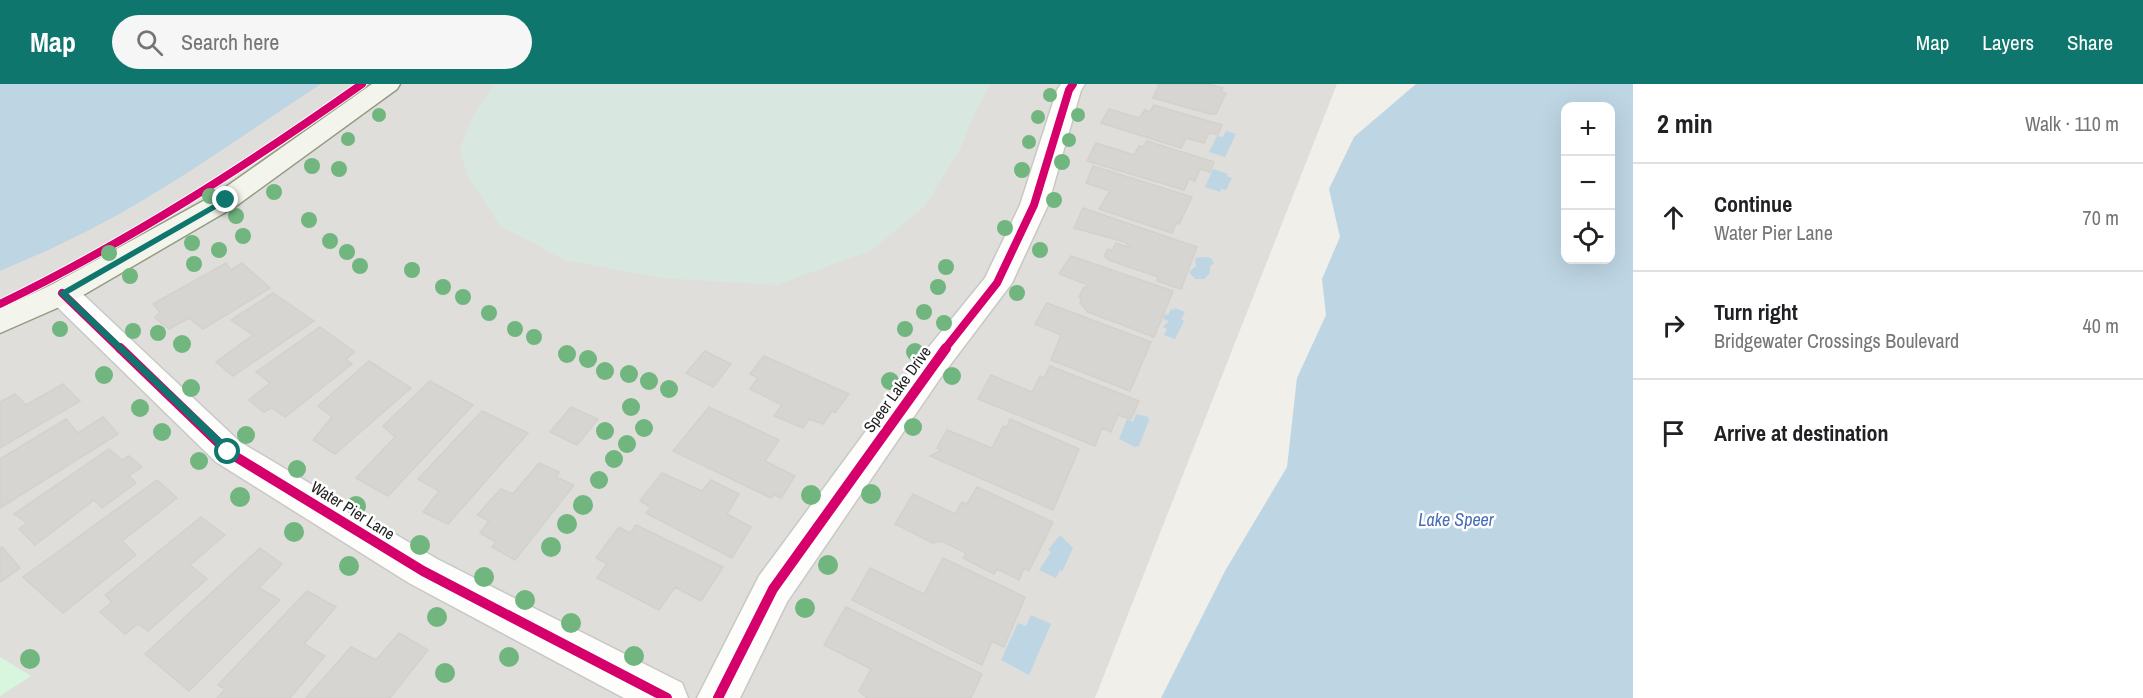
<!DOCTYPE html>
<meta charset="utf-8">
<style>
:root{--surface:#fff;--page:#f6f6f6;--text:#202124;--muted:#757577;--line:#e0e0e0;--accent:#0f766e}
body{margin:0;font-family:"Archivo Narrow",sans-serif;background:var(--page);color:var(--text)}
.controls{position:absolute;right:18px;top:18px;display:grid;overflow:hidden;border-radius:12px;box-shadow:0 6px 24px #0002}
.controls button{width:54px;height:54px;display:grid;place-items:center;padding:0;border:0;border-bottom:2px solid var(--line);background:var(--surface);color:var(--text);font:30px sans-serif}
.stop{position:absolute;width:18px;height:18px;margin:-14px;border:4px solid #0f766e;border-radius:50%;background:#fff}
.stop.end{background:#0f766e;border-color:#fff;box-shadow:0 2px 6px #0008}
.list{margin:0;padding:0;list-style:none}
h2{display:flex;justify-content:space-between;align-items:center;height:78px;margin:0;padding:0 24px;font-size:26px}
h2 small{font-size:20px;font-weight:400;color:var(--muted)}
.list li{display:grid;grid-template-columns:39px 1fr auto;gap:18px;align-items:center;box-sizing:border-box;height:108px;padding:0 24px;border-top:2px solid var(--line)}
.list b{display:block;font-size:22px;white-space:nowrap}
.list p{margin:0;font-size:20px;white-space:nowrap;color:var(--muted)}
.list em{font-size:20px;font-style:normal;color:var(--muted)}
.icon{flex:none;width:33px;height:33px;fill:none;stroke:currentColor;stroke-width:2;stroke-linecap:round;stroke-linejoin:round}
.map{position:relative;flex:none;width:1633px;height:614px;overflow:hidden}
header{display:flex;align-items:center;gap:36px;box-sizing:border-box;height:84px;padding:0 30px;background:var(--accent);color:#fff}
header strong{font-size:28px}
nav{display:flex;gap:33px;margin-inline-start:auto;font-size:21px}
.search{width:420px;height:54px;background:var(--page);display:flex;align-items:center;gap:15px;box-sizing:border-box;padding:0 21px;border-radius:33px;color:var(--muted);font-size:22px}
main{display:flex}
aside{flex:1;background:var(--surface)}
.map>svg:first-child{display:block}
.residential{fill:#dfdedb}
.wetland{fill:#d8e7e0}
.park{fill:#d8f6dd}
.parking{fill:#dededb}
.water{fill:#bed5e3;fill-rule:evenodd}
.building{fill:#d7d5d1;stroke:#d3d1cb;stroke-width:1.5}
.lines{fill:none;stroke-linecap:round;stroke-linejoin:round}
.street-casing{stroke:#c8c8c6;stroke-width:3}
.secondary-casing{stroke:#959b81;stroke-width:3}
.street{fill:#fdfdfc;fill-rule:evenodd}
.secondary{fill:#f3f5ec;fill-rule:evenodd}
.cycleway-far1-casing{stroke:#fff;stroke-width:10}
.cycleway-casing{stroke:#fff;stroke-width:14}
.cycleway-far1{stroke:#d6006c;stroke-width:8}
.cycleway{stroke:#d6006c;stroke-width:10}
.tree{fill:#71b57f}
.route{fill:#0f766e}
.labels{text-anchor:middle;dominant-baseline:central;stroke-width:5;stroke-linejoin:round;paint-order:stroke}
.street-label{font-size:16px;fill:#212121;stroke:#fff}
.water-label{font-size:18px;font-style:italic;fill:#496eb5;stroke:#fff}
</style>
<header>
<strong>Map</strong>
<div class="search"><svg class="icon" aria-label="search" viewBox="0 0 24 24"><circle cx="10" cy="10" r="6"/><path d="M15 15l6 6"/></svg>Search here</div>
<nav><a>Map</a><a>Layers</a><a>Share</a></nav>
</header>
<main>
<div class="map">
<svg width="1633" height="614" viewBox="0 0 1633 614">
<rect width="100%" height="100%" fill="#f0efea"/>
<path class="residential" d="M 0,0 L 1337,0 L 1095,614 L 0,614 Z"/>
<path class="wetland" d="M 494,0 L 991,0 L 977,24 L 960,65 L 925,122 L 872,166 L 777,201 L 660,194 L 565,176 L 500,142 L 467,91 L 460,65 L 470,37 Z"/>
<path class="park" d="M 0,573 L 31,592 L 0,612 Z"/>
<path class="parking" d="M 404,0 L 415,0 L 297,87 L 204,148 L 181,161 L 159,167 L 271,97 Z"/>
<path class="water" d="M 0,0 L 321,0 C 239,53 156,115 67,157 C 45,168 22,177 0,187 Z
M 1416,0 L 1633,0 L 1633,614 L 1161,614 L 1225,487 L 1287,383 L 1297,294 L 1326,231 L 1322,195 L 1340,153 L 1329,105 L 1354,53 ZM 1566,22 L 1610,22 L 1610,176 L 1566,176 Z
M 1226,47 L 1236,50 L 1225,73 L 1209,68 L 1217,52 L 1223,53 Z
M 1213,85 L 1228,90 L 1227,92 L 1232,94 L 1226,106 L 1221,105 L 1220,108 L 1205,103 Z
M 1203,173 L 1211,174 L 1214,179 L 1210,182 L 1210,189 L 1204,195 L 1195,195 L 1189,188 L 1196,182 L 1195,174 Z
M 1175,224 L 1185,228 L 1181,235 L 1184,237 L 1175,255 L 1164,251 L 1167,245 L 1163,243 L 1169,237 L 1163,235 L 1165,230 L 1168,231 L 1171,225 L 1174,226 Z
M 1136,330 L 1148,333 L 1149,336 L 1139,362 L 1135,363 L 1119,355 L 1127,335 L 1133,338 Z
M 1060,451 L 1073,464 L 1062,488 L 1060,486 L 1056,494 L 1039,486 L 1051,468 L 1048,466 Z
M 1031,531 L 1051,540 L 1029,591 L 1001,576 L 1018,539 L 1026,542 Z"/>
<path class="building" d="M 1156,0 L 1207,0 L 1223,4 L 1221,8 L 1226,9 L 1216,30 L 1210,30 L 1153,14 L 1159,1 Z
M 1154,21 L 1222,41 L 1218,51 L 1209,49 L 1204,59 L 1186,54 L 1181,64 L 1101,39 L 1109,25 L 1139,34 L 1145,26 L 1150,28 Z
M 1147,57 L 1214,78 L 1210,88 L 1200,85 L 1195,97 L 1189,95 L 1184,106 L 1087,77 L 1096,59 L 1134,71 L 1139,62 L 1143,63 Z
M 1093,82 L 1192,113 L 1179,140 L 1176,139 L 1172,149 L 1099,125 L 1110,107 L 1086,99 Z
M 1083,124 L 1197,163 L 1181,205 L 1157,197 L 1158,193 L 1109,176 L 1104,172 L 1108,165 L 1112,166 L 1116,159 L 1131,164 L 1125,158 L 1074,144 Z
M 1071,172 L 1173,207 L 1154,253 L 1088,228 L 1080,219 L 1082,214 L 1079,213 L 1084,203 L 1086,204 L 1088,201 L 1059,190 Z
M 226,179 L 231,186 L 242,179 L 270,204 L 203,245 L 189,234 L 169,245 L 155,234 L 160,228 L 153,220 Z
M 273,209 L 314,237 L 233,292 L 216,278 L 253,251 L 231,236 Z
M 1047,219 L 1151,258 L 1130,307 L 1051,276 L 1061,251 L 1035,240 Z
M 320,243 L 355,268 L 346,275 L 352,280 L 285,333 L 272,324 L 264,328 L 249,316 L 270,299 L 256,288 Z
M 705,267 L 731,280 L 713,303 L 686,289 Z
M 764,272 L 849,310 L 835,329 L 832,327 L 823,340 L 809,335 L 803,344 L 774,332 L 782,321 L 750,305 L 758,294 L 750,290 Z
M 369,277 L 411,304 L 335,370 L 313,356 L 332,333 L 318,322 Z
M 1050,282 L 1139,317 L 1131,335 L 1118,331 L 1111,348 L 1102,344 L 1095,362 L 978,315 L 991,291 L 1032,308 L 1040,292 L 1044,294 Z
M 430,297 L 473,321 L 388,412 L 356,394 L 395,353 L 383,342 Z
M 63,300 L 80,317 L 0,364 L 0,318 L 15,310 L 26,321 Z
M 571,323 L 598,335 L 577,361 L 550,348 Z
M 709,323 L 779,356 L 765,377 L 795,392 L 781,414 L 774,411 L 771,414 L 673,367 Z
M 482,327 L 528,349 L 448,440 L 423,428 L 439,407 L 418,395 Z
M 103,333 L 118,350 L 0,424 L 0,375 L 66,335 L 78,349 Z
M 1010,335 L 1079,365 L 1053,426 L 930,372 L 941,366 L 937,364 L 947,346 L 992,364 L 1003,342 L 1007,343 Z
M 109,365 L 122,376 L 129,372 L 142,383 L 129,392 L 136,399 L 102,424 L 94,416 L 35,461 L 19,445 L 27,439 L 14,430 Z
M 539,379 L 559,388 L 556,393 L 574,401 L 515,476 L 492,463 L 496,458 L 480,449 L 489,437 L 477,431 L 501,405 L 513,410 Z
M 662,389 L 702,407 L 711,396 L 739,410 L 727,430 L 751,443 L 732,474 L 646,429 L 651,423 L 640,417 Z
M 157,396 L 177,414 L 122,457 L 136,471 L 63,529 L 23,493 Z
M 977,403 L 1053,438 L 1029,487 L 1024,484 L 1019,496 L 997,485 L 994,490 L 963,474 L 966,469 L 942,457 L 933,459 L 895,440 L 913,410 L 955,430 L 962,418 L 967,420 Z
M 201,433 L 225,451 L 190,481 L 207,495 L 148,547 L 138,540 L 125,550 L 100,528 L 112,518 L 105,511 Z
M 636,441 L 723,483 L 701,517 L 675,503 L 659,526 L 597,494 L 607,480 L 596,474 L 619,443 L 630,449 Z
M 2,463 L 20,484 L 0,498 L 0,465 Z
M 260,464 L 282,480 L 259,504 L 280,516 L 189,607 L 145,570 Z
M 943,474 L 1025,513 L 1004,563 L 992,557 L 982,581 L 852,516 L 870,484 L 924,510 Z
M 307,507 L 336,523 L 304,560 L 325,572 L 290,614 L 217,614 L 225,605 L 218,601 Z
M 846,523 L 982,590 L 971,614 L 867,614 L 859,607 L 871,585 L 824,561 Z
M 399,549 L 428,566 L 390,614 L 306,614 L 351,563 L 376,576 Z"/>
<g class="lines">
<defs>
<path id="street" d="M 1061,0 L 1085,0 L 1081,6 L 1048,121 L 1012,199 L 941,293 L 787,518 L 740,614 L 697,614 L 759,492 L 919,275 L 985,194 L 1020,121 L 1057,6 Z
M 62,198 L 73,201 L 240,358 L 437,475 L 682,599 L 688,614 L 624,614 L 409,499 L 216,378 L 51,217 L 47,209 L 51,201 Z"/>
<path id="secondary" d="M 372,0 L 400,0 L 397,5 L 236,122 L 73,217 L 0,249 L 0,225 L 51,201 L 216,110 Z"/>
</defs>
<use href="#street" class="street-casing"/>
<use href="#secondary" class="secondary-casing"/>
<use href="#street" class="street"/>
<use href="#secondary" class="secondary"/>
<defs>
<path id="cycleway-far1" d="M 62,209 L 121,266
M 0,220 C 128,158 246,82 362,0
M 944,266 L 997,199 L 1034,121 L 1069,6 L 1073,0"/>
<path id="cycleway" d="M 120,264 L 228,368 L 423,487 L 667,614
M 718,614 L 773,505 L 946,264"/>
</defs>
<use href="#cycleway-far1" class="cycleway-far1-casing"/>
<use href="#cycleway" class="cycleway-casing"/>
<use href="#cycleway-far1" class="cycleway-far1"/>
<use href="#cycleway" class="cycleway"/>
</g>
<g class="tree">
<circle cx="1050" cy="11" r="7"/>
<circle cx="379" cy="31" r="7"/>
<circle cx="1078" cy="31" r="7"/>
<circle cx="1038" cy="33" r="7"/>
<circle cx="348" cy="55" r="7"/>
<circle cx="1069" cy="56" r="7"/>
<circle cx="1029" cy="58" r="7"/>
<circle cx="1062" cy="78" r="8"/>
<circle cx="312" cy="82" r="8"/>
<circle cx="339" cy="85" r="8"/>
<circle cx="1022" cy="86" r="8"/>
<circle cx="274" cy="108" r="8"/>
<circle cx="210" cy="112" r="8"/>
<circle cx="1054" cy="116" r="8"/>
<circle cx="236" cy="132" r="8"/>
<circle cx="309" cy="136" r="8"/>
<circle cx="1005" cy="144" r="8"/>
<circle cx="243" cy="152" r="8"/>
<circle cx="330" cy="157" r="8"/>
<circle cx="192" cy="159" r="8"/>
<circle cx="219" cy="166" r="8"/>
<circle cx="1040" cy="166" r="8"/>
<circle cx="347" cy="168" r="8"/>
<circle cx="109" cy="169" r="8"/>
<circle cx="194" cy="180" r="8"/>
<circle cx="360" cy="182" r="8"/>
<circle cx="946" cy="183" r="8"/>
<circle cx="412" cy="186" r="8"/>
<circle cx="130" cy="192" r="8"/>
<circle cx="443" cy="203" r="8"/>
<circle cx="938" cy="203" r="8"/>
<circle cx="1017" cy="209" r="8"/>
<circle cx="463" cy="213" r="8"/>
<circle cx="924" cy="228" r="8"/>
<circle cx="489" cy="229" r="8"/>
<circle cx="944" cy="239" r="8"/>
<circle cx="60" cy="245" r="8"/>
<circle cx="515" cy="245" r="8"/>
<circle cx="905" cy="245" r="8"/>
<circle cx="133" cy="247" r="8"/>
<circle cx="158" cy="249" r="8"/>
<circle cx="534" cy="253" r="8"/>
<circle cx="182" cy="260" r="9"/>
<circle cx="915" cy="268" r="9"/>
<circle cx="567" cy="270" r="9"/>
<circle cx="588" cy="275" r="9"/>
<circle cx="605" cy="287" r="9"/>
<circle cx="629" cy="290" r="9"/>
<circle cx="104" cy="291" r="9"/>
<circle cx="952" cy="292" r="9"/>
<circle cx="649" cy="297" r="9"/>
<circle cx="890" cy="297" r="9"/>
<circle cx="191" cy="304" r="9"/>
<circle cx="669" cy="305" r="9"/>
<circle cx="631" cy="323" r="9"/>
<circle cx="140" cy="324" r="9"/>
<circle cx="913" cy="343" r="9"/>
<circle cx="644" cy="344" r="9"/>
<circle cx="605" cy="347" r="9"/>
<circle cx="162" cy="348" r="9"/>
<circle cx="246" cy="351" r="9"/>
<circle cx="627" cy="360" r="9"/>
<circle cx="614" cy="375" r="9"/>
<circle cx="199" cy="377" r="9"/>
<circle cx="297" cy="385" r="9"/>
<circle cx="599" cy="396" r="9"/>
<circle cx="871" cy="410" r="10"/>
<circle cx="811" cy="411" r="10"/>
<circle cx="240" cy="413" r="10"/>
<circle cx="583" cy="421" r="10"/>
<circle cx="356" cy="422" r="10"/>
<circle cx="567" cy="440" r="10"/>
<circle cx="294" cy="448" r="10"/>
<circle cx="420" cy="461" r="10"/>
<circle cx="551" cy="463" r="10"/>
<circle cx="828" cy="481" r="10"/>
<circle cx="349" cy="482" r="10"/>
<circle cx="484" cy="493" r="10"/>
<circle cx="525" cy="516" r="10"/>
<circle cx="805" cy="524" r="10"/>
<circle cx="437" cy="533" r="10"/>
<circle cx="571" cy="539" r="10"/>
<circle cx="634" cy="572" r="10"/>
<circle cx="509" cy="573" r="10"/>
<circle cx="30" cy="575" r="10"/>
<circle cx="445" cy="589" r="10"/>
</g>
<path class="route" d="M 226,113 L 230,116 L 228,118 L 68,210 L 232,365 L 233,368 L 228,372 L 58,209 Z"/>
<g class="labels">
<g class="street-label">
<text transform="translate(897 305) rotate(-54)">Speer Lake Drive</text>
<text transform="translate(353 426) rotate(32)">Water Pier Lane</text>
</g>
<g class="water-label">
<text x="1456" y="435">Lake Speer</text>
</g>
</g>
</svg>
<div class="controls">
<button>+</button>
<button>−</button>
<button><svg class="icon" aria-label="locate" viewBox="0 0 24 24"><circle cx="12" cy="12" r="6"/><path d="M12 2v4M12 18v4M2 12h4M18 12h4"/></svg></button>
</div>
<div class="stop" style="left:228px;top:368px"></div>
<div class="stop end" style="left:226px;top:116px"></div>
</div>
<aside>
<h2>2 min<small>Walk · 110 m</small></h2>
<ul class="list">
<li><svg class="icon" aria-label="ahead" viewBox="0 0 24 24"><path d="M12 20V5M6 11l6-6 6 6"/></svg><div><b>Continue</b><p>Water Pier Lane</p></div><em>70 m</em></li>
<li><svg class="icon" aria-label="right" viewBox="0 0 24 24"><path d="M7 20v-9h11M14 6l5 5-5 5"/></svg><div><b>Turn right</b><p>Bridgewater Crossings Boulevard</p></div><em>40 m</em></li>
<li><svg class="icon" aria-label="arrive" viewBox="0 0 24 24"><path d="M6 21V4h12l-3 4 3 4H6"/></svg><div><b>Arrive at destination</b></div></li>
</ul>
</aside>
</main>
